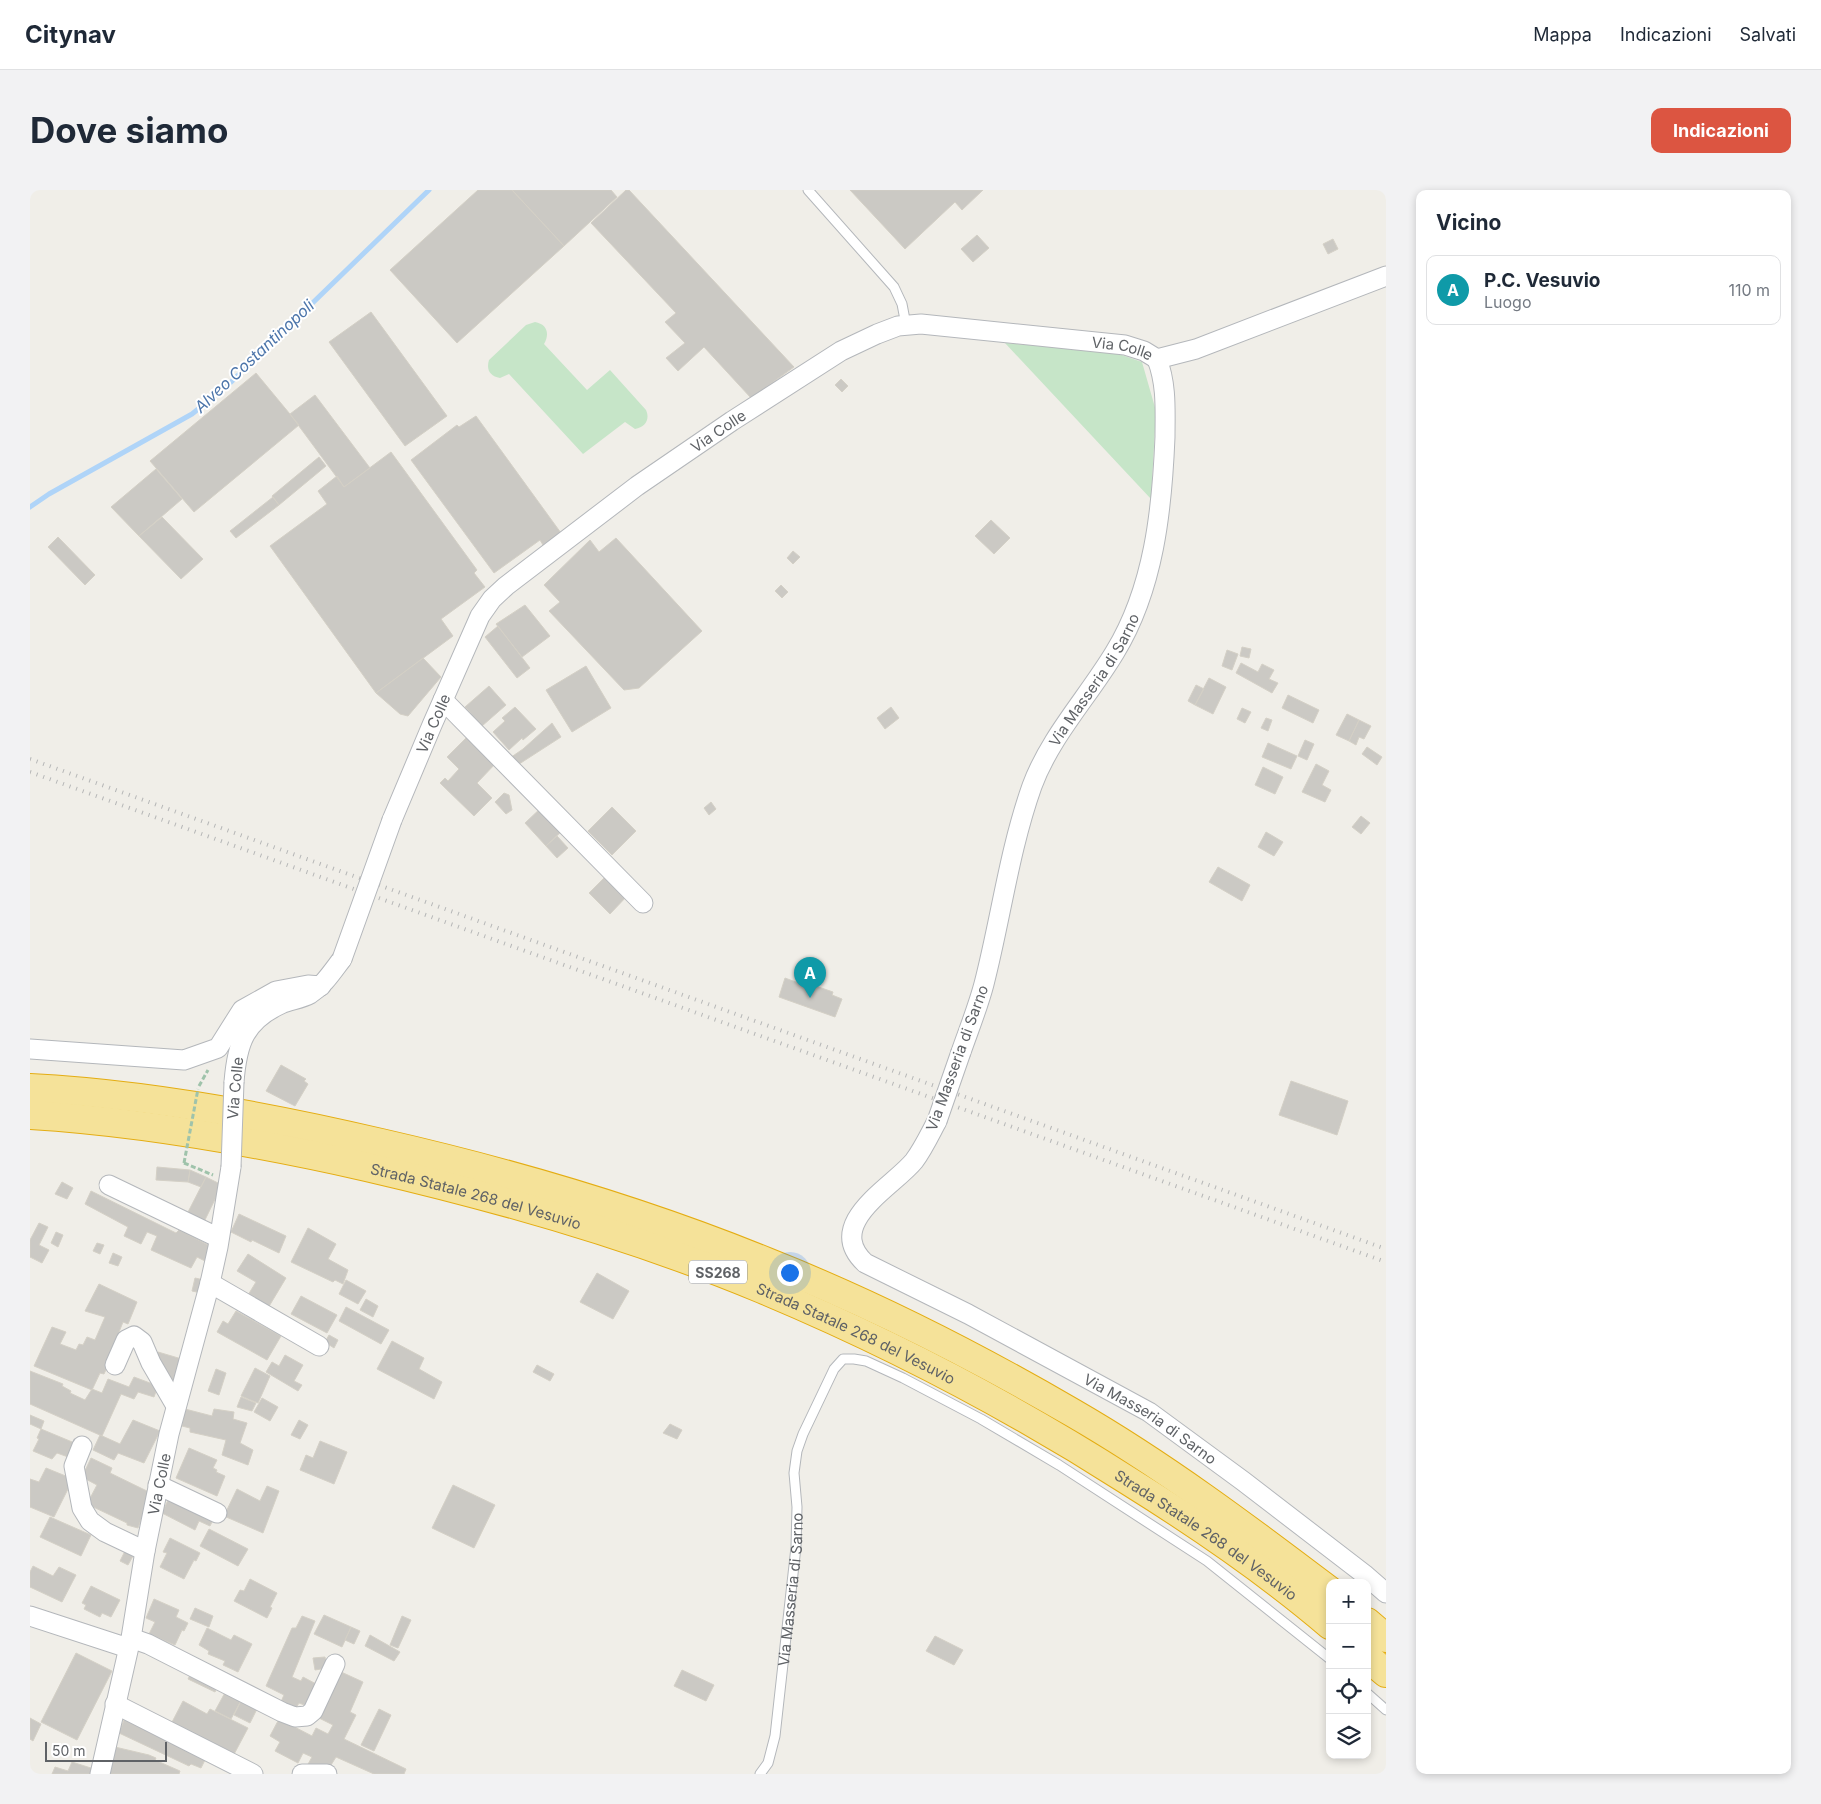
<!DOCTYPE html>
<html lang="it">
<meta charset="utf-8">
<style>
:root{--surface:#fff;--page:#f2f2f3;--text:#1f2937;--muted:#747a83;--line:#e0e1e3;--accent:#dc5541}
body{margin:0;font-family:Inter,sans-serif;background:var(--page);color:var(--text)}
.controls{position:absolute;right:15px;bottom:15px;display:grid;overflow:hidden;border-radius:10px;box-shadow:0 2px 8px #0003}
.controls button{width:45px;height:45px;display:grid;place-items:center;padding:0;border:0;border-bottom:1px solid var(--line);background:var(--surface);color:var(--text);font:25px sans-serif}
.scale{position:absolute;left:15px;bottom:12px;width:122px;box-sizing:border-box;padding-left:5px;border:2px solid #5f6266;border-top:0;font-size:14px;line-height:18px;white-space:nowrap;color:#5f6266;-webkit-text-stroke:4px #fff;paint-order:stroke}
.you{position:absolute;left:759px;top:1082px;width:18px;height:18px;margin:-12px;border:4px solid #fff;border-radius:50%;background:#1a73e8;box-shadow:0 0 0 8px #1a73e833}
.badge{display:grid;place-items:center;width:32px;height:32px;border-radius:50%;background:var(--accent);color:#fff;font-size:16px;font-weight:700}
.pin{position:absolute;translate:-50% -41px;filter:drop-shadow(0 1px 2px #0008)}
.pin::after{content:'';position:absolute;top:26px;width:18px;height:15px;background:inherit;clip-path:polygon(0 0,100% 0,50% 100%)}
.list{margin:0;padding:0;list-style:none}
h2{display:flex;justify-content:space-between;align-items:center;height:65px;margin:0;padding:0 20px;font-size:21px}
h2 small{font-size:16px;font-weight:400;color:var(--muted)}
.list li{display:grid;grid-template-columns:32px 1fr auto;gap:15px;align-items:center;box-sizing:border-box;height:70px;margin:0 10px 10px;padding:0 10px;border:1px solid var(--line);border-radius:10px}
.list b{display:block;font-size:19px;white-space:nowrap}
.list p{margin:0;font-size:16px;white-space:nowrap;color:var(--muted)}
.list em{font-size:16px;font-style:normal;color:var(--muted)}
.icon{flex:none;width:28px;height:28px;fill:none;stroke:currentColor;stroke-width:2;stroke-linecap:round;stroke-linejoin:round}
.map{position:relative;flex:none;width:1356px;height:1584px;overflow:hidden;border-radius:10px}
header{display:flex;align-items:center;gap:30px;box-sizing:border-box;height:70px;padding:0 25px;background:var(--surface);border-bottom:1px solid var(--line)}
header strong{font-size:24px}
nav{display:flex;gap:28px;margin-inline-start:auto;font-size:18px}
.intro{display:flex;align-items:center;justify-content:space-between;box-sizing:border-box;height:120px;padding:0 30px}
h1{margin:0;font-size:35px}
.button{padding:12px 22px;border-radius:10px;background:var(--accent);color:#fff;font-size:18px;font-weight:700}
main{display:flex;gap:30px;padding:0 30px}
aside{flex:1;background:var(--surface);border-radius:10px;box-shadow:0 2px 8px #0003}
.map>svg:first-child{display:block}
.green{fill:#c6e5c8}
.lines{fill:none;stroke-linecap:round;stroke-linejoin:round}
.stream{stroke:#afd4f8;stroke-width:5}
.building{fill:#cbc9c4;stroke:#d4d0c6}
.lane-casing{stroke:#b4b7bb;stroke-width:11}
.street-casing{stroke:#b4b7bb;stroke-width:21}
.highway-casing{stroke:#e4ad13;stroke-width:30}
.path{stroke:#9fc3ab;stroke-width:3;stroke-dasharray:5 2.5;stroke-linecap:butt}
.lane{stroke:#fff;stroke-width:9}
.street{stroke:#fff;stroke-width:19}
.highway{stroke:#f5e299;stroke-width:28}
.rail{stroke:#b5b6b6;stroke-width:4;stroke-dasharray:1 6;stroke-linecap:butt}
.street-bridge-casing{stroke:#b4b7bb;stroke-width:21;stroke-linecap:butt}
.path-bridge{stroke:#9fc3ab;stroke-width:3;stroke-dasharray:5 2.5;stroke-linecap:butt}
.street-bridge{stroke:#fff;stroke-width:19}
.labels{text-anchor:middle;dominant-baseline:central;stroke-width:4;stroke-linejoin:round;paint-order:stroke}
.shield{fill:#fff;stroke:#8f9194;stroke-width:1}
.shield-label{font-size:14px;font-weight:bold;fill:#5f6266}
.street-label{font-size:15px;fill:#5f6266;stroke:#fff}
.water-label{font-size:16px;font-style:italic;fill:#4c75aa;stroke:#fff}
</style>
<header>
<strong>Citynav</strong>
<nav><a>Mappa</a><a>Indicazioni</a><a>Salvati</a></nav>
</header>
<div class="intro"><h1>Dove siamo</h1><a class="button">Indicazioni</a></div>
<main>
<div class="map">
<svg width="1356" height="1584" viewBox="0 0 1356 1584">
<rect width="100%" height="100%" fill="#f0eee8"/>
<path class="green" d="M 505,132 C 517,134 520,144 514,154 L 557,200 L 580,180 L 616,220 C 620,229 616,237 605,239 L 595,232 L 553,264 L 479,184 L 470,188 C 460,186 456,180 459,170 L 496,135 Z
M 975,153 L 1083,162 L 1112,172 L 1126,221 L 1121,309 Z"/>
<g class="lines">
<path class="stream" d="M 0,317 L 19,304 L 162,224 L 198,195 L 399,0"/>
</g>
<path class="building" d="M 448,0 L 482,0 L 534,56 L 427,153 L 360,80 Z
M 482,0 L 581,0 L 587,7 L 534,56 Z
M 596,0 L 599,0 L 764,177 L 721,208 L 674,157 L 648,181 L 636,168 L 655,153 L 635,132 L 646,123 L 561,33 Z
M 820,0 L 953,0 L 932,20 L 925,12 L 875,59 Z
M 947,45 L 959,58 L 943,72 L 931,59 Z
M 1303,49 L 1308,59 L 1298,64 L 1293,54 Z
M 341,122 L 417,226 L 375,256 L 299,152 Z
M 226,183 L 269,235 L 164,322 L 120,271 Z
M 811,189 L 818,196 L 812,202 L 805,195 Z
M 285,205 L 340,278 L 314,297 L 260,224 Z
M 446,226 L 531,343 L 513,355 L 510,350 L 464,383 L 381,270 L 427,235 L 429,237 Z
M 361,262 L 447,380 L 444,383 L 455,397 L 411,429 L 423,446 L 346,503 L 240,356 L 297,314 L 288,301 L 307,286 L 314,297 Z
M 289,267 L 296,276 L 249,315 L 242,306 Z
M 126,279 L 152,309 L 109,346 L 81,317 Z
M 243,307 L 249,315 L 206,348 L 200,341 Z
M 132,327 L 173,369 L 151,389 L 109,346 Z
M 961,330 L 980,348 L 964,364 L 945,346 Z
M 28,347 L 65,385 L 55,395 L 18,357 Z
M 586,348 L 672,441 L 609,498 L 594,500 L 519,421 L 530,412 L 514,395 L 560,350 L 569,362 Z
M 763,361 L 770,367 L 763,374 L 757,368 Z
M 751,395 L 758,402 L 752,408 L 745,401 Z
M 495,415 L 520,446 L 492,467 L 466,434 Z
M 468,436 L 500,478 L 487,488 L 455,447 Z
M 1212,457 L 1221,459 L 1219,468 L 1210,466 Z
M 1197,460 L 1208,464 L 1202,480 L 1192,476 Z
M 393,468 L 411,487 L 378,526 L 370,524 L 346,503 Z
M 1211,473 L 1228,482 L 1232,474 L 1244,480 L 1239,489 L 1248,493 L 1242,503 L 1206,483 Z
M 556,476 L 581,518 L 542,542 L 516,500 Z
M 1179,488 L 1196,497 L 1183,524 L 1165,515 Z
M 1166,495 L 1174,499 L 1165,515 L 1158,511 Z
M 459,496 L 476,515 L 452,536 L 435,517 Z
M 1258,505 L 1289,520 L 1283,533 L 1252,518 Z
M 485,517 L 506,539 L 493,550 L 492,548 L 479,560 L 463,542 L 475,531 L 472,528 Z
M 861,517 L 869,528 L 855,539 L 847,528 Z
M 1212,518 L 1221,522 L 1215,533 L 1207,529 Z
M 1317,524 L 1329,530 L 1319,551 L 1306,545 Z
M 1236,528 L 1242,530 L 1238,541 L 1231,538 Z
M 1329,530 L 1341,536 L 1334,549 L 1329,547 L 1326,555 L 1319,551 Z
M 522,533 L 531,547 L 483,578 L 477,570 L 493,559 Z
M 439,545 L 467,572 L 447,593 L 462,608 L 444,626 L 410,593 L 415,588 L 418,591 L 429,579 L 417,567 Z
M 1275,550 L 1284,554 L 1277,570 L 1268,566 Z
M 1238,553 L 1267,566 L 1261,579 L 1232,567 Z
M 1337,557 L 1352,567 L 1347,575 L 1332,564 Z
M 1286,574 L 1299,581 L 1292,595 L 1301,600 L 1295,612 L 1272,602 Z
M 1233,577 L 1253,587 L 1245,604 L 1225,595 Z
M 474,603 L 479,605 L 482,620 L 476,624 L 465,612 Z
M 681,612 L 686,619 L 679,625 L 674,618 Z
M 513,616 L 534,639 L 516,656 L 495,633 Z
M 582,617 L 606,641 L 582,665 L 558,641 Z
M 1331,626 L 1340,633 L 1331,644 L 1322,637 Z
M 1236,642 L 1253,652 L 1244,666 L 1228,657 Z
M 527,646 L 538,658 L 527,668 L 516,656 Z
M 1188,677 L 1220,695 L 1212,711 L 1179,692 Z
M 577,685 L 598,705 L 580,724 L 559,703 Z
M 755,788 L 779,797 L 780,794 L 803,802 L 802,805 L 812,809 L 805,827 L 749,807 Z
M 251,875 L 276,889 L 274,891 L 278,894 L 265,916 L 236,901 Z
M 1261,891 L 1318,911 L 1307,945 L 1249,925 Z
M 127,977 L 160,980 L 158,992 L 126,990 Z
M 160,980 L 176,987 L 171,997 L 158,992 Z
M 176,987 L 192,995 L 172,1036 L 155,1028 Z
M 32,992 L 43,998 L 37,1009 L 25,1004 Z
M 61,1001 L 146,1043 L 149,1040 L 182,1057 L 175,1071 L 167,1067 L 161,1078 L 121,1060 L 127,1046 L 117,1042 L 111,1054 L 94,1046 L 98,1037 L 55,1014 Z
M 209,1024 L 256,1046 L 249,1063 L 222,1050 L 221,1052 L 201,1042 Z
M 9,1033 L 18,1037 L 9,1055 L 19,1060 L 12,1073 L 0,1067 L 0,1050 Z
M 278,1038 L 306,1054 L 298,1069 L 318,1080 L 313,1094 L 305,1090 L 303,1092 L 261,1072 Z
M 26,1042 L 33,1045 L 28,1057 L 21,1053 Z
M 67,1053 L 74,1055 L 70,1064 L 63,1061 Z
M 83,1063 L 92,1067 L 88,1076 L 79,1073 Z
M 218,1064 L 256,1088 L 238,1118 L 218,1105 L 226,1092 L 207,1081 Z
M 567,1083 L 599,1101 L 583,1129 L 550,1112 Z
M 165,1088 L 174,1090 L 171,1103 L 162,1101 Z
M 316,1090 L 336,1101 L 328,1114 L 309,1104 Z
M 69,1094 L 107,1112 L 98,1134 L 93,1132 L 83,1157 L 86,1158 L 74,1184 L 70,1183 L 62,1200 L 4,1176 L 22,1137 L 36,1142 L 30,1154 L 46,1160 L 49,1154 L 53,1155 L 57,1147 L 65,1150 L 75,1127 L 55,1121 Z
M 271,1106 L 307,1125 L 297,1143 L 261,1124 Z
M 336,1109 L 348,1116 L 343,1127 L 330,1120 Z
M 316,1117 L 359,1140 L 351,1154 L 309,1131 Z
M 206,1121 L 251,1146 L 237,1170 L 187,1142 L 193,1131 L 198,1134 Z
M 299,1145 L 308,1150 L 304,1158 L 295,1152 Z
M 362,1151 L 394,1168 L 389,1179 L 412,1192 L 404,1209 L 347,1179 Z
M 128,1162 L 155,1170 L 148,1198 L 129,1177 L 127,1167 Z
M 255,1165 L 273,1175 L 264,1191 L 272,1195 L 268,1201 L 236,1182 L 242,1172 L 249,1176 Z
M 507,1175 L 524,1184 L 520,1191 L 503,1182 Z
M 225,1178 L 240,1186 L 228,1213 L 211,1206 Z
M 186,1179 L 196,1183 L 189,1205 L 178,1201 Z
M 0,1181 L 33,1194 L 32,1196 L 41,1201 L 40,1203 L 55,1210 L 62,1199 L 72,1203 L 78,1189 L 99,1197 L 104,1187 L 128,1196 L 124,1207 L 108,1202 L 104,1209 L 91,1204 L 72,1246 L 0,1214 Z
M 211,1207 L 226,1213 L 222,1221 L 207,1217 Z
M 232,1208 L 248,1217 L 240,1231 L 224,1222 Z
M 155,1219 L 182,1226 L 184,1219 L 204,1222 L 203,1229 L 217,1233 L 210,1253 L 223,1260 L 218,1275 L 192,1265 L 196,1250 L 160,1242 L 160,1238 L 152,1236 Z
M 0,1225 L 14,1231 L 11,1239 L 0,1234 Z
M 103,1230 L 130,1241 L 114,1273 L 88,1263 L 84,1270 L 63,1260 L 70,1245 L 90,1254 Z
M 269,1230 L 278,1235 L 270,1249 L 261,1245 Z
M 640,1234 L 652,1240 L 647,1249 L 633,1243 Z
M 11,1239 L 47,1254 L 41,1268 L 27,1263 L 22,1269 L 3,1261 L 9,1249 L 7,1248 Z
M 290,1251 L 317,1262 L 304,1294 L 270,1280 L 276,1265 L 283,1268 Z
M 159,1258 L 187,1270 L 183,1278 L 187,1280 L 186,1282 L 195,1286 L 187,1306 L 146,1288 Z
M 61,1268 L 82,1278 L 80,1283 L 121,1303 L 108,1338 L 97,1335 L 97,1333 L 57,1314 L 67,1295 L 52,1287 Z
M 16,1278 L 43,1289 L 24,1327 L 0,1317 L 0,1289 L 9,1292 Z
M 423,1295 L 465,1315 L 444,1358 L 402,1338 Z
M 237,1296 L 249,1301 L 233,1343 L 194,1326 L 207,1299 L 230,1311 Z
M 139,1308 L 183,1330 L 180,1336 L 169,1331 L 165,1340 L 132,1323 Z
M 20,1327 L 61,1345 L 51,1366 L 10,1347 Z
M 179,1339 L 218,1359 L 208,1376 L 170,1356 Z
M 140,1348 L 170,1363 L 166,1371 L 164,1370 L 154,1389 L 130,1377 L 137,1363 L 133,1362 Z
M 95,1361 L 103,1366 L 98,1375 L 90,1371 Z
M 3,1376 L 23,1386 L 29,1377 L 46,1385 L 32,1412 L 0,1397 L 0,1382 Z
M 220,1389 L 247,1403 L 240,1417 L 242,1418 L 237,1428 L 204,1411 L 210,1400 L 214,1401 Z
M 61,1396 L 90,1410 L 81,1427 L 72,1423 L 70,1427 L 54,1419 L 56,1415 L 52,1413 Z
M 124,1409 L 149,1420 L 146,1427 L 158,1433 L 154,1441 L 152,1440 L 145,1455 L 119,1444 L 125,1432 L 116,1428 Z
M 165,1418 L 183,1426 L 179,1437 L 160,1429 Z
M 294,1425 L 321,1437 L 312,1457 L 284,1444 Z
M 272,1426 L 285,1431 L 262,1487 L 271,1491 L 273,1487 L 288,1495 L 277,1516 L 269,1513 L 264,1521 L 250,1514 L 254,1505 L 236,1496 L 262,1438 L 266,1438 Z
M 372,1426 L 381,1430 L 368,1458 L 360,1455 Z
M 321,1437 L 330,1441 L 324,1454 L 315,1450 Z
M 177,1438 L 201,1450 L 204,1445 L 222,1454 L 208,1482 L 193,1475 L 195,1471 L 178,1464 L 179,1461 L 169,1455 Z
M 340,1445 L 370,1462 L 364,1471 L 335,1456 Z
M 905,1446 L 933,1460 L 924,1475 L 896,1461 Z
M 46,1463 L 82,1481 L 47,1550 L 11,1532 Z
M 295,1467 L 297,1478 L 285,1480 L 283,1468 Z
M 652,1480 L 684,1495 L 676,1511 L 644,1496 Z
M 162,1481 L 189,1494 L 185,1502 L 158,1489 Z
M 309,1481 L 333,1492 L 320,1522 L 326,1525 L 314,1549 L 376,1579 L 374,1584 L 344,1584 L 306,1567 L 301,1575 L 277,1576 L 282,1567 L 273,1563 L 268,1573 L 245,1561 L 250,1552 L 240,1546 L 249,1529 L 282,1546 L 286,1538 L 298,1544 L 303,1535 L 287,1527 Z
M 197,1499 L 213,1507 L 201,1529 L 185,1521 Z
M 213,1507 L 229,1515 L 220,1533 L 204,1525 Z
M 153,1511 L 177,1524 L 180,1519 L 218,1538 L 202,1568 L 140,1536 Z
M 349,1519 L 361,1525 L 344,1561 L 331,1555 Z
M 0,1528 L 11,1534 L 3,1551 L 0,1549 Z
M 102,1529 L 177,1566 L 171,1578 L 161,1574 L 159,1576 L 89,1543 L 94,1530 Z
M 85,1557 L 119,1565 L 126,1568 L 125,1570 L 150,1581 L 149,1584 L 80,1584 Z
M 42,1572 L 64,1579 L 62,1584 L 22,1584 L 25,1577 L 38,1581 Z"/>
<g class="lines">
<defs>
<g id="lane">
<path d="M 778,0 L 864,97 L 872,114 L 876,135"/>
<path d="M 1337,1503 L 1356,1520"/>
<path id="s1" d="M 730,1584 L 738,1573 L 745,1546 L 766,1357 L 767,1317 L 764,1283 L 767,1261 L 773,1244 L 804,1179 L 813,1169 L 824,1169 L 836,1171 L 873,1188 L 951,1229 L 1029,1275 L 1177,1371 L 1300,1469"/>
</g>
<g id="street">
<path d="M 413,510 L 613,713"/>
<path id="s2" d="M 362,630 L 402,535 L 450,426 L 462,409 L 476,396 L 607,296 L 702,231 L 811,161 L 847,144 L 868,136 L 891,134 L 1095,155 L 1114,161 L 1127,169 L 1166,159 L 1356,86"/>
<path d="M 0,859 L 154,870 L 188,858 L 212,820 L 246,801 L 278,795 L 291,796"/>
<path id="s3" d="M 931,862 C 939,839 948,817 954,794 C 971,728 979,661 1002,596 C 1020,547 1058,507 1085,462 C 1124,398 1132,320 1135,247 C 1135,221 1137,195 1127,169"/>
<path d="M 204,892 C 207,854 214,831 251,814 C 260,810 271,809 280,804 C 294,795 302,782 312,769"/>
<path id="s4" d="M 907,931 C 900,944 893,959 884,971 C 863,997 793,1033 835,1073 L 938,1124 L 1119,1222 L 1213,1291 L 1334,1384 L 1356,1403"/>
<path d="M 79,995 L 189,1048"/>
<path d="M 180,1093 L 289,1156"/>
<path d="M 85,1175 L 96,1150 L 104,1146 L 112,1152 L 121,1173 L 146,1216"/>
<path d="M 52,1256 L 44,1276 L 52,1318 L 60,1331 L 75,1342 L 115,1361"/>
<path d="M 128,1295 L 187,1323"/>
<path d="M 0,1426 L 98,1458"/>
<path d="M 101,1448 L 118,1454 L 252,1522 L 265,1527 L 277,1526 L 283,1521 L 305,1474"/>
<path d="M 85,1514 L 223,1584"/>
<path id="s5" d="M 70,1584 L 101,1448 L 115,1361 L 139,1244 L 180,1093 L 188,1057 L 201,977"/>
<path d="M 272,1584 L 297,1584"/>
</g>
<g id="highway">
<path d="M 0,898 C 118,904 236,926 351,953 C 482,983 612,1021 737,1072 C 843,1114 945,1166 1043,1223 C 1133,1275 1217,1338 1300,1401"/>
<path id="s6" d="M 0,925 C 114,932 226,952 337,977 C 471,1008 605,1046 732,1099 C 859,1152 981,1216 1097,1290 C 1166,1333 1238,1382 1300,1435"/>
<path d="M 1337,1432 L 1356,1448"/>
<path d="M 1337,1467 L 1356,1483"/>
</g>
</defs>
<use href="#lane" class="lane-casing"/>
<use href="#street" class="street-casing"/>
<use href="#highway" class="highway-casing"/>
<path class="path" d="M 169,896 L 178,880
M 154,973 L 183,985"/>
<use href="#lane" class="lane"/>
<use href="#street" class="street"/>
<use href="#highway" class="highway"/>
<path class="rail" d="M 0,569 L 1356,1059
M 0,582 L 1356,1072"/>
<defs>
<path id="street-bridge" d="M 312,769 L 362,630
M 907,931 L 931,862
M 201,977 L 204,892"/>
</defs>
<use href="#street-bridge" class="street-bridge-casing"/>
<path class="path-bridge" d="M 154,973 L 168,899"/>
<use href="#street-bridge" class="street-bridge"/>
</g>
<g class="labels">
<rect class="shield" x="659" y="1070.5" width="58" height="23" rx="4"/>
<g class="shield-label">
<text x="688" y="1082">SS268</text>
</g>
<g class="street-label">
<text stroke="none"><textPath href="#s2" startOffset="960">Via Colle</textPath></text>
<text stroke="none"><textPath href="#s2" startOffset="525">Via Colle</textPath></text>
<text stroke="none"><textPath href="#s3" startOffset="399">Via Masseria di Sarno</textPath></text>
<text stroke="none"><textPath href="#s2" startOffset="105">Via Colle</textPath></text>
<text transform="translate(927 868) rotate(-70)">Via Masseria di Sarno</text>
<text transform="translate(205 898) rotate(-85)">Via Colle</text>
<text stroke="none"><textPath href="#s6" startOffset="454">Strada Statale 268 del Vesuvio</textPath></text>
<text stroke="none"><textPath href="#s6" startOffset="859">Strada Statale 268 del Vesuvio</textPath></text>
<text stroke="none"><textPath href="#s4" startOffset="502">Via Masseria di Sarno</textPath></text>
<text stroke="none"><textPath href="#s5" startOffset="296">Via Colle</textPath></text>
<text stroke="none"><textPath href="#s6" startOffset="1264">Strada Statale 268 del Vesuvio</textPath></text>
<text stroke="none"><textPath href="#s1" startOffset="189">Via Masseria di Sarno</textPath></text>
</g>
<g class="water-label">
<text transform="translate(224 166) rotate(-43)">Alveo Costantinopoli</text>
</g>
</g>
</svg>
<div class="controls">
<button>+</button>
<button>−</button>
<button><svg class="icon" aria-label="locate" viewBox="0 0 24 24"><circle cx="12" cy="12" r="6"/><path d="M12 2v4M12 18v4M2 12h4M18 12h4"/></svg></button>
<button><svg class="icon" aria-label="layers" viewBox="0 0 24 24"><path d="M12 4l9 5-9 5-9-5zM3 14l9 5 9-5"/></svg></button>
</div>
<div class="scale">50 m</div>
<div class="you"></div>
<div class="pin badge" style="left:780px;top:808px;background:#0f9aa8">A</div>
</div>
<aside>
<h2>Vicino<small></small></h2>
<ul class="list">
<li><span class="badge" style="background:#0f9aa8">A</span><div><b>P.C. Vesuvio</b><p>Luogo</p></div><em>110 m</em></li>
</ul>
</aside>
</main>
